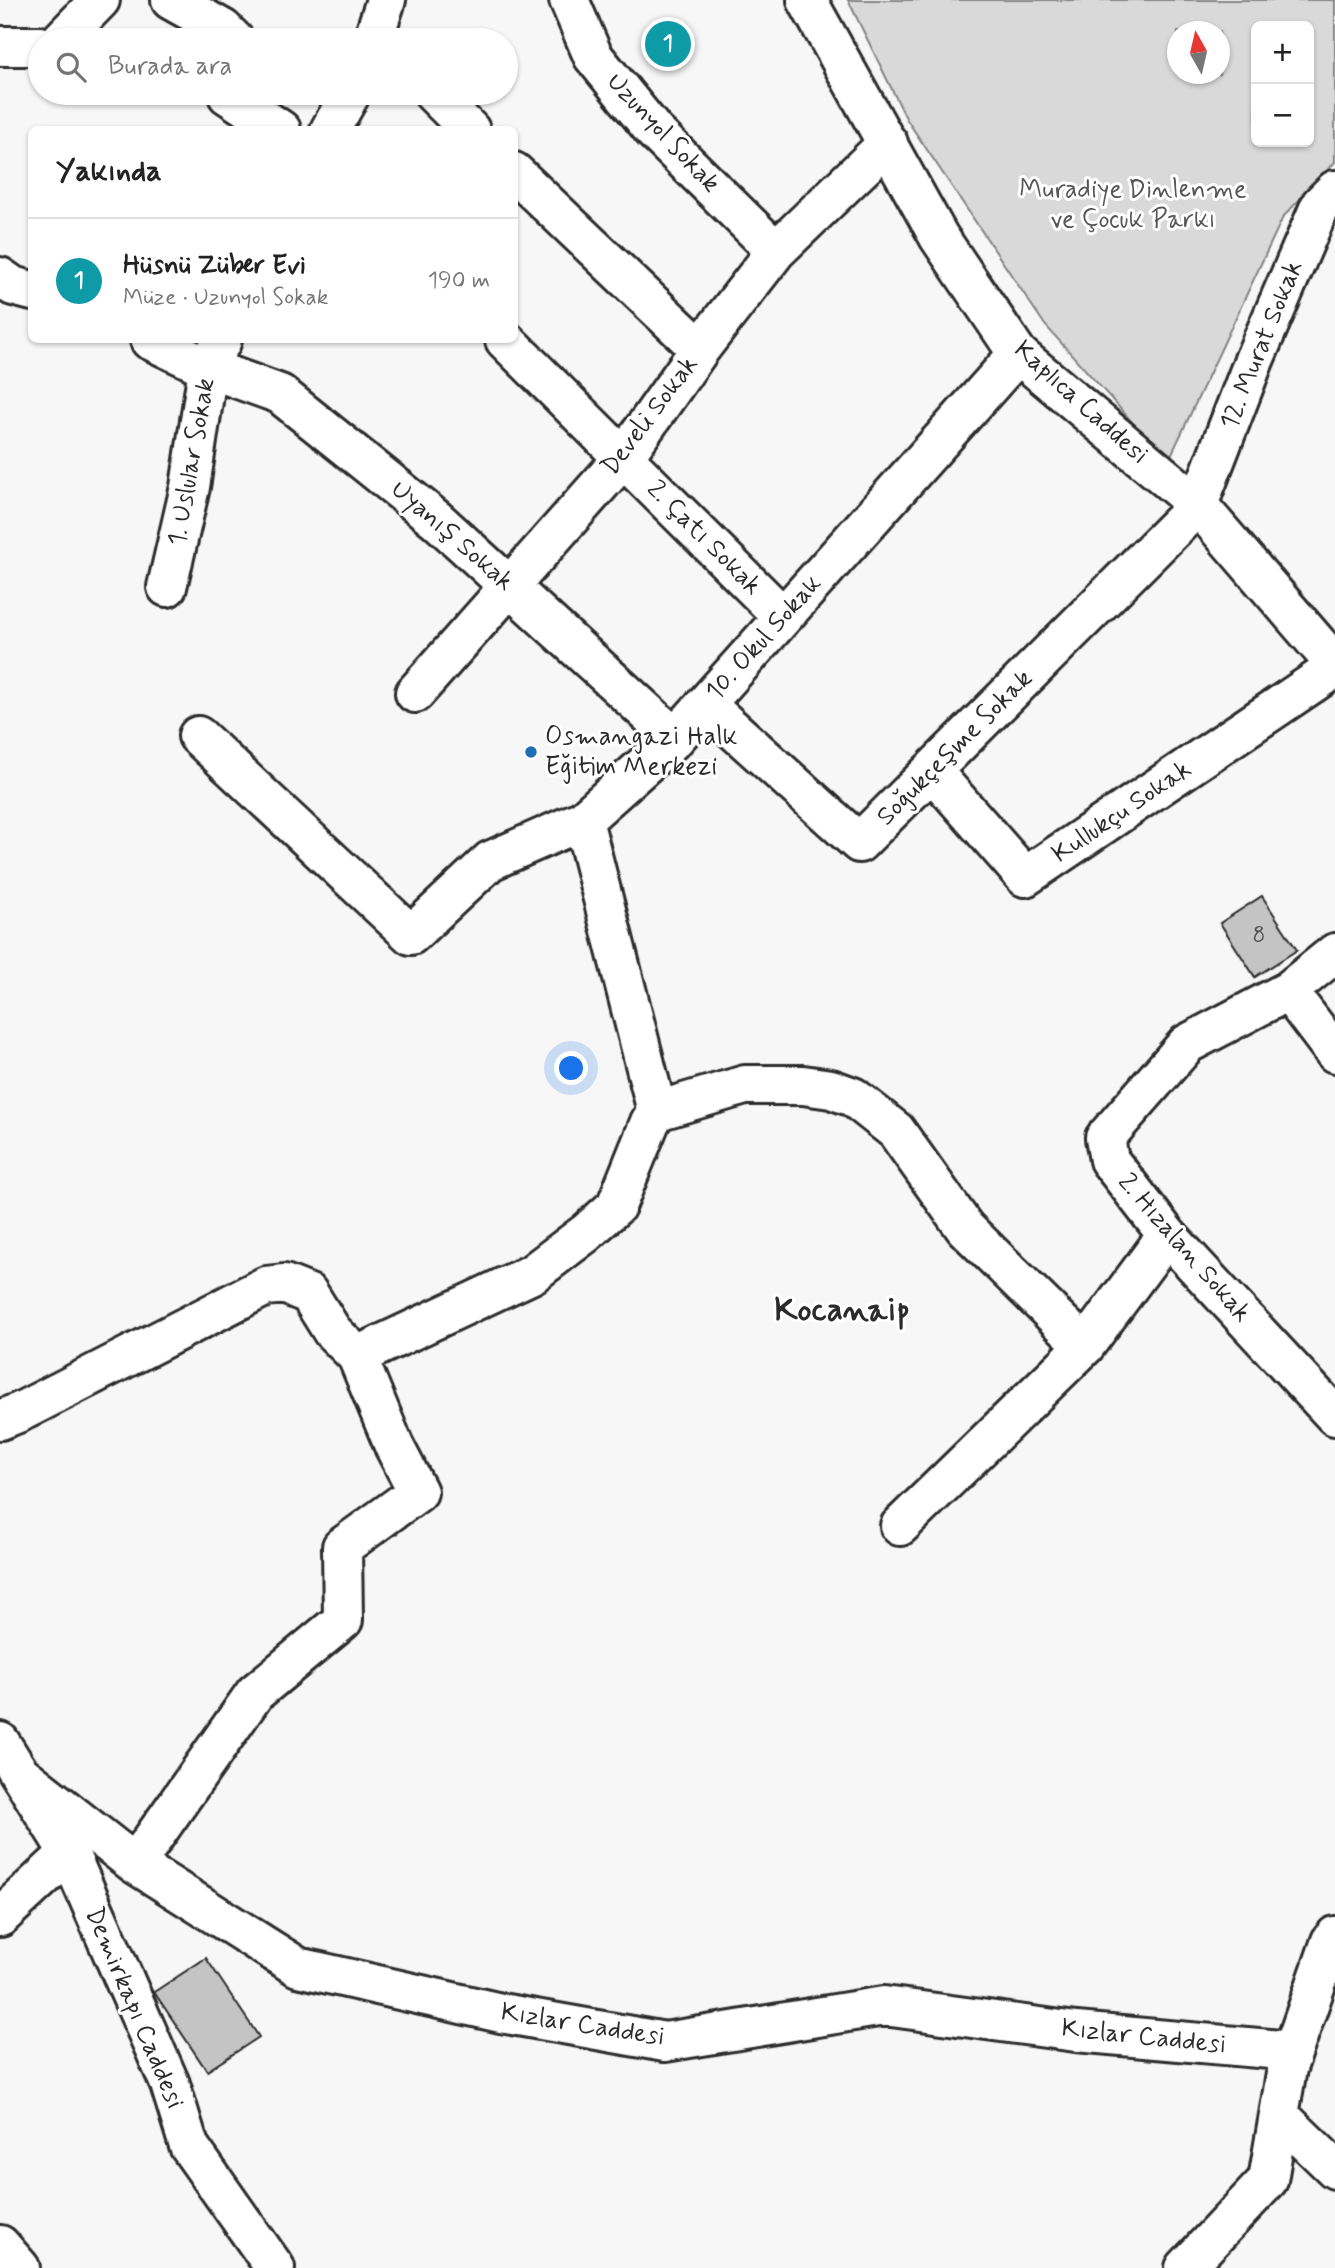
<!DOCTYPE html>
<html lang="tr">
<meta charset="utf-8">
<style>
:root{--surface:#fff;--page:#f6f6f6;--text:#222;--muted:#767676;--line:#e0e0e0;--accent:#ea580c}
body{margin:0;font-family:Mynerve,sans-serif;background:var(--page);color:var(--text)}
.controls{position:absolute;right:21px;top:21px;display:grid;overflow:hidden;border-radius:10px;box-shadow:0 2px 5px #0004}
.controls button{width:63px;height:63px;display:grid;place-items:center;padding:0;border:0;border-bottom:2px solid var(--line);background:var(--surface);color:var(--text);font:35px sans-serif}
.compass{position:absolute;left:1167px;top:21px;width:63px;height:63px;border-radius:50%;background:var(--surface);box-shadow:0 2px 5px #0004;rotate:352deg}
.you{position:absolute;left:572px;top:1069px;width:24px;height:24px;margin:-18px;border:5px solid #fff;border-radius:50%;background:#1a73e8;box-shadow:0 0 0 10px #1a73e833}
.badge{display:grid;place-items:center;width:46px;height:46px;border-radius:50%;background:var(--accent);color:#fff;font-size:23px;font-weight:700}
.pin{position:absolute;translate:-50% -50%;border:4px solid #fff;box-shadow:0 2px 7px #0006}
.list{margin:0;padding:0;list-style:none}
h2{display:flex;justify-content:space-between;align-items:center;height:91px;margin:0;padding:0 28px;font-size:30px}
h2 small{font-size:23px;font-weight:400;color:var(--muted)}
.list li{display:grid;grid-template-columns:46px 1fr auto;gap:21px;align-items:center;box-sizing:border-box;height:126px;padding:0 28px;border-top:2px solid var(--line)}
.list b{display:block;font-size:26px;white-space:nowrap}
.list p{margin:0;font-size:23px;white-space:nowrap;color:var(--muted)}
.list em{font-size:23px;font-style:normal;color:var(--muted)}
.icon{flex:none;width:38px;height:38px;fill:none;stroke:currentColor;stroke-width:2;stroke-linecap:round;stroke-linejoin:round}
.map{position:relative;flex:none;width:1335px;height:2268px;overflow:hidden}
.search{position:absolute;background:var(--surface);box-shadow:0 2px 5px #0004;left:28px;top:28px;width:490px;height:77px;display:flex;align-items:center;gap:18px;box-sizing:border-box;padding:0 24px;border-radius:38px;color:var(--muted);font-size:26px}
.panel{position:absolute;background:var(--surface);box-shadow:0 2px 5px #0004;left:28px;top:126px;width:490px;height:217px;border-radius:10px}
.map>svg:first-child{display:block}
.green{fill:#d9d9d9;stroke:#828282;stroke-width:2;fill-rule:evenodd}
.building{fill:#c4c4c4;stroke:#2b2b2b;stroke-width:2}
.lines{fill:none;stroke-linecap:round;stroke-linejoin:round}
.minor-casing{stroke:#2b2b2b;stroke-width:44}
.major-casing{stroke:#2b2b2b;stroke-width:44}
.minor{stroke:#fff;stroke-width:38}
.major{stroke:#fff;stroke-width:38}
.poi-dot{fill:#1f6fb2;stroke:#fff;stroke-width:2.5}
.labels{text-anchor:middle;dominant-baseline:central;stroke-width:6;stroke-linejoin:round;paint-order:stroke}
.number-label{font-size:23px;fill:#515151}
.street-label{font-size:26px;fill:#2b2b2b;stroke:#fff}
.park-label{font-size:26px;fill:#565656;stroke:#fff}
.poi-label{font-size:26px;fill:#2b2b2b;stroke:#fff;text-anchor:start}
.district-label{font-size:33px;font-weight:bold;fill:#2b2b2b;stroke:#fff}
</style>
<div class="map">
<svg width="1335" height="2268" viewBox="0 0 1335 2268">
<rect width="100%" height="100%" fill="#f7f7f7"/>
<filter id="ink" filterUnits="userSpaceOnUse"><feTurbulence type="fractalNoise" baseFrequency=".0143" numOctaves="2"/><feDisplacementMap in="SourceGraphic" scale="14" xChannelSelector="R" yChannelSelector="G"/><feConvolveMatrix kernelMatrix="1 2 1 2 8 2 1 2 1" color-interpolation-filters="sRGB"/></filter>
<g filter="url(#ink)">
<path class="green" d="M 848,0 L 1335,0 L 1335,162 L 1283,217 L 1168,462 L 1045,325 L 907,120 ZM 1256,26 L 1309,26 L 1309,142 L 1256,142 ZM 1178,32 L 1220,32 L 1220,74 L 1178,74 Z"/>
<path class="building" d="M 1262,896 L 1297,950 L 1255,977 L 1220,923 Z
M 206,1958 L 259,2037 L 207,2071 L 154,1992 Z"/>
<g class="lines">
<defs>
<path id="minor" d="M 171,0 L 223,29 L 234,40
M 569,0 L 593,56 L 654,131 L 776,251
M 61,40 L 100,0
M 373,40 L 386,0
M 0,46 L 40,46
M 229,93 L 228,95 L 281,130
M 433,93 L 470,130
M 330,130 L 351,93
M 514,172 L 700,349
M 0,277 L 13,286 L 32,291
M 150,340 L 208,368 L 280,394 L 437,520 L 675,738
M 505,340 L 783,617
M 167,587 L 190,487 L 208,368 L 222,340
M 415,693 L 624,457 L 700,349 L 776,251 L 888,143
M 705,704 L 859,843 L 1198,505 L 1254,360 L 1321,204 L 1335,190
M 198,736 L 411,935 L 490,861 L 583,820 L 675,738 L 1018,354
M 932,771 L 1025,877 L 1335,668
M 583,820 L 657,1111
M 1335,953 L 1288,991 L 1187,1044 L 1105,1138 L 1109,1160 L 1167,1235 L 1335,1416
M 1288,991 L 1335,1053
M 0,1420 L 20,1412 L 266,1286 L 284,1284 L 309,1294 L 332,1331 L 357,1356 L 532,1274 L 586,1233 L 616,1206 L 650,1122 L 657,1111 L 745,1085 L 803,1085 L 831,1089 L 853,1097 L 896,1131 L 965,1228 L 1085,1346 L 1167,1235
M 900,1526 L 1085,1346
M 23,1776 L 135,1864 L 298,1967 L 501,2013 L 665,2042 L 884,2006 L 1076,2032 L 1293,2051
M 135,1864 L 255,1693 L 343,1620 L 342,1547 L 418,1492 L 394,1446 L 357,1356
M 0,1917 L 69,1853
M 1279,2115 L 1335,2169
M 0,2245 L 20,2268
M 1185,2268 L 1268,2180 L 1287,2068 L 1331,1941 L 1335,1936"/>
<path id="major" d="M 807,0 L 939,237 L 1018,354 L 1198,505 L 1335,664
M 0,1742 L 69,1853 L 170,2084 L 189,2146 L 275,2268"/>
</defs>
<use href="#minor" class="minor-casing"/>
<use href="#major" class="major-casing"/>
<use href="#minor" class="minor"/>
<use href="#major" class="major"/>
</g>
</g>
<circle class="poi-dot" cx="531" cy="752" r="7"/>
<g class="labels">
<g class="number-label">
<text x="1259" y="936">8</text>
</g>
<g class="street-label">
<text transform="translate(663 133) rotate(47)">Uzunyol Sokak</text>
<text transform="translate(1262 345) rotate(-68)">12. Murat Sokak</text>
<text transform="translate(1081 403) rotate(42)">Kaplıca Caddesi</text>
<text transform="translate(650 416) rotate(-53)">Develi Sokak</text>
<text transform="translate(192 462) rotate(-80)">1. Uslular Sokak</text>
<text transform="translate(452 536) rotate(41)">Uyanış Sokak</text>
<text transform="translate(704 538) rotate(45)">2. Çatı Sokak</text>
<text transform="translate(764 638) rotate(-48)">10. Okul Sokak</text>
<text transform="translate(955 748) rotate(-45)">Soğukçeşme Sokak</text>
<text transform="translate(1122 812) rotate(-34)">Kullukçu Sokak</text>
<text transform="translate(1184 1248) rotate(49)">2. Hızalan Sokak</text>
<text transform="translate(134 2008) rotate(67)">Demirkapı Caddesi</text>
<text transform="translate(583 2025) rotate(9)">Kızlar Caddesi</text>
<text transform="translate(1144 2037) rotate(6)">Kızlar Caddesi</text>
</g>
<g class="park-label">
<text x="1133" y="190">Muradiye Dinlenme<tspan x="1133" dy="30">ve Çocuk Parkı</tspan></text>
</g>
<g class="poi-label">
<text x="545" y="737">Osmangazi Halk<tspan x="545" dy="30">Eğitim Merkezi</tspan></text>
</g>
<g class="district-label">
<text x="842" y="1311">Kocanaip</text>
</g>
</g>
</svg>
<div class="controls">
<button>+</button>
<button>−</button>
</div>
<svg class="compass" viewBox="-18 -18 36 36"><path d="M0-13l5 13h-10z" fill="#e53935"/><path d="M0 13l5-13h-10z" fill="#767676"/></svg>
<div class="you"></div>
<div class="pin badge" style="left:668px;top:44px;background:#0f9aa8">1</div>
<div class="search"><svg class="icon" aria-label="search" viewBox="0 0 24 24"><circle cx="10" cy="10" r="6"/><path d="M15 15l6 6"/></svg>Burada ara</div>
<section class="panel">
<h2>Yakında<small></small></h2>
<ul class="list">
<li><span class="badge" style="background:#0f9aa8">1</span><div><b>Hüsnü Züber Evi</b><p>Müze · Uzunyol Sokak</p></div><em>190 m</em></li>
</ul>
</section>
</div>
